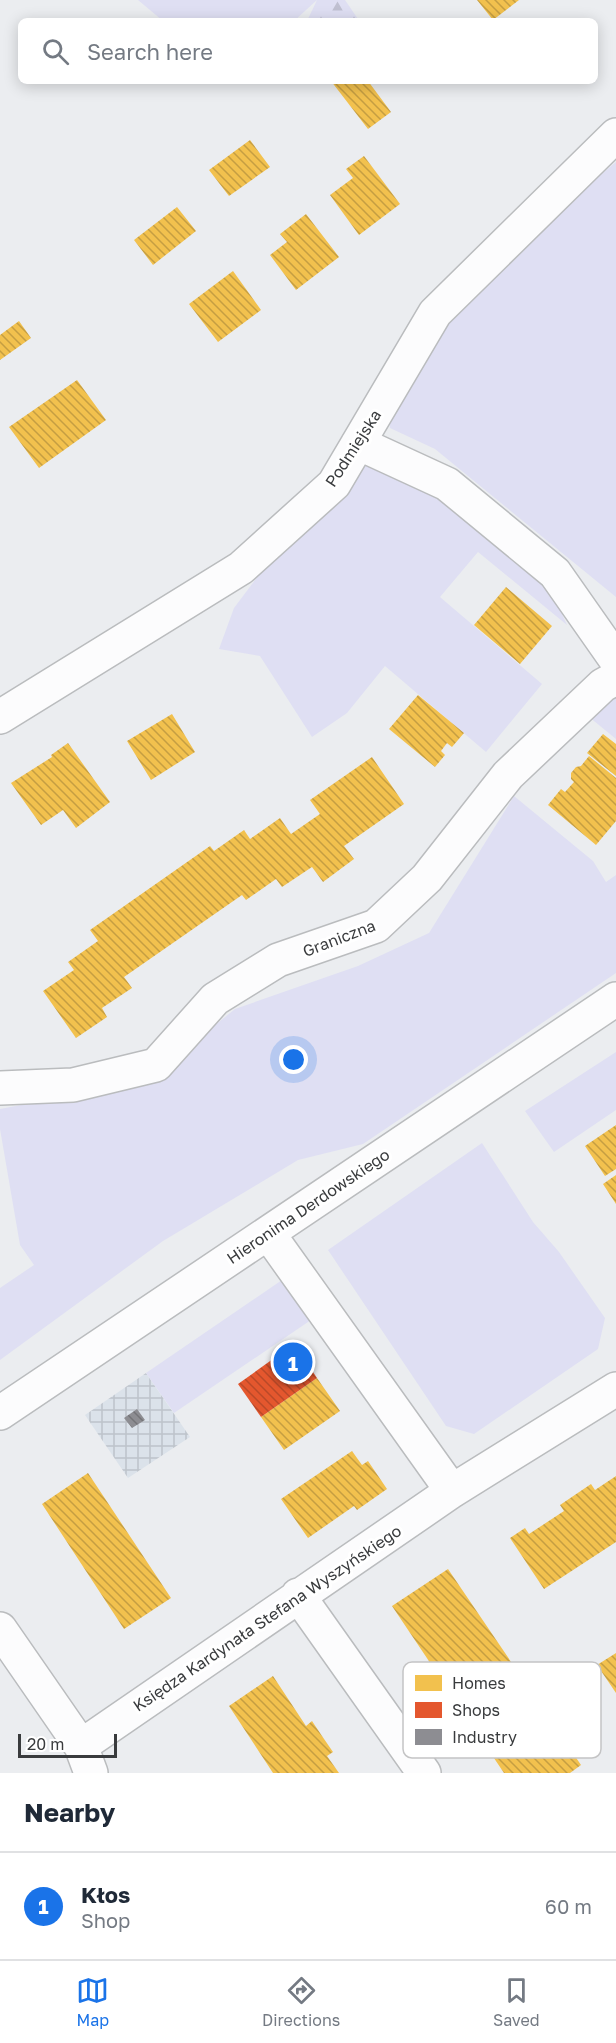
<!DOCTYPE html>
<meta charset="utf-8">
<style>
:root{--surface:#fff;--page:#f2f2f3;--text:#1f2937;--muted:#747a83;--line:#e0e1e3;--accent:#1a73e8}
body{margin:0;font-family:"Golos Text",sans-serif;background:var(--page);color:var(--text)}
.scale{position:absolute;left:18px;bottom:15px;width:99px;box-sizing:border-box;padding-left:6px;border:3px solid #393b3d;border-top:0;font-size:16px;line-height:21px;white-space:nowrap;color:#393b3d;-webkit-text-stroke:4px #fff;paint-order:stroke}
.you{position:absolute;left:294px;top:1060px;width:21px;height:21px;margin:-15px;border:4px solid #fff;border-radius:50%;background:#1a73e8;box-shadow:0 0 0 9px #1a73e833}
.badge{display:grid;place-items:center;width:39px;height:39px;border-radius:50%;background:var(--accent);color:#fff;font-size:20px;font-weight:700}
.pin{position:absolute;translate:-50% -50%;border:3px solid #fff;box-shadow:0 2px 6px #0006}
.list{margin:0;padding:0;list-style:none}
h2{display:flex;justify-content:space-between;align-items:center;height:78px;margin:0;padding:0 24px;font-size:26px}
h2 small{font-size:20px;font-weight:400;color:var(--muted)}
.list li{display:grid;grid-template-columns:39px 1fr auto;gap:18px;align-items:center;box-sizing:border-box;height:108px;padding:0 24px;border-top:2px solid var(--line)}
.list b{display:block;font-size:22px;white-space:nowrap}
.list p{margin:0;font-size:20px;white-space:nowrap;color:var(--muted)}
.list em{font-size:20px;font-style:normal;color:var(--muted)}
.icon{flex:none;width:33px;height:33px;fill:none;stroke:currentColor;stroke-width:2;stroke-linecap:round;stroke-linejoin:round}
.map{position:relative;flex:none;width:616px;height:1773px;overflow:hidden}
.search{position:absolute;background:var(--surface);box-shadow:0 3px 15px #0003;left:18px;right:18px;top:18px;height:66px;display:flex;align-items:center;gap:15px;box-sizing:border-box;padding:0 21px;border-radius:9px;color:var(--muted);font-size:22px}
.sheet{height:186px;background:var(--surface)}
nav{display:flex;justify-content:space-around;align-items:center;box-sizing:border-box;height:84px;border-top:2px solid var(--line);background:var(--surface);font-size:16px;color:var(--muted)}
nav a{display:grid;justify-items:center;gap:3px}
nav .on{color:var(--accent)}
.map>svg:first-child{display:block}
.industrial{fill:url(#industrial-grid)}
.green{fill:#dfdff3}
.forest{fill:url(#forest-firs)}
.homes{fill:url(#homes-back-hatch)}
.shops{fill:url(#shops-back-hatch)}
.industry{fill:url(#industry-back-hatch)}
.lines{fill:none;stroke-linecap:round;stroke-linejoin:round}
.minor-casing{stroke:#babcbe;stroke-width:36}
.minor{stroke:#fcfcfd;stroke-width:33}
.labels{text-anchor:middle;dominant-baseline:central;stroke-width:6;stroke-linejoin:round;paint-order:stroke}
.street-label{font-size:16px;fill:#393b3d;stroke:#fff}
.key{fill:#fff;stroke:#c4c4c5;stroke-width:1.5}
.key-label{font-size:16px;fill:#393b3d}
</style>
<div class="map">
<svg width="616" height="1773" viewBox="0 0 616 1773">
<defs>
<pattern id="industrial-grid" width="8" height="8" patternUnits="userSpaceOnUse" patternTransform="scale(1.5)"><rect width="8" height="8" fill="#dbe2ea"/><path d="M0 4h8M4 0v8" fill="none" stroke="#bdc3ca"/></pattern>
<pattern id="forest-firs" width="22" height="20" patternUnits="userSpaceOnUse" patternTransform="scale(1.5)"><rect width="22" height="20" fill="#dfdff3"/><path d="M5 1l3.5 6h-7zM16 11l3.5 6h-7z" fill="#c0c0d1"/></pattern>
<pattern id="homes-back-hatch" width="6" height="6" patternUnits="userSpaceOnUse" patternTransform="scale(1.5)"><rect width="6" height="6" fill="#f2c14e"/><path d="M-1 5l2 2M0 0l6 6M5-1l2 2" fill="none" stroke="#c59e42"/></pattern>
<pattern id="shops-back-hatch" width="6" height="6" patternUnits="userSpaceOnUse" patternTransform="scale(1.5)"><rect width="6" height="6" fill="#e4572e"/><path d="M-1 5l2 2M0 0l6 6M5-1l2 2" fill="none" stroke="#ba4928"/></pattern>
<pattern id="industry-back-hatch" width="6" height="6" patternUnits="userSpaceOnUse" patternTransform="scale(1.5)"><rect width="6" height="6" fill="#8d8d92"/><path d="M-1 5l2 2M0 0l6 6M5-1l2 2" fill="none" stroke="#747478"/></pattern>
</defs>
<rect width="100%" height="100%" fill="#ebedf0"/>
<path class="industrial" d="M 146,1373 L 190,1437 L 128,1478 L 85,1415 Z"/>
<path class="green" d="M 138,0 L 317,0 L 294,21 L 163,21 Z
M 616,162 L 616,597 L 435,449 L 390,428 L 388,406 L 453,314 L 519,243 Z
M 376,460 L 434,486 L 552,592 L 567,625 L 478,552 L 440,597 L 542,684 L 486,752 L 385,666 L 347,713 L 312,737 L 260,656 L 219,649 L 234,608 L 270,560 L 353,466 Z
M 616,687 L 616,739 L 583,712 Z
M 514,796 L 593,861 L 606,882 L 616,875 L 616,973 L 363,1144 L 298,1160 L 163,1241 L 0,1360 L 0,1288 L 34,1265 L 20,1245 L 0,1129 L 0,1109 L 146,1081 L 235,1009 L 358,966 L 429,933 Z
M 616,1052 L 616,1110 L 554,1152 L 525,1111 Z
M 482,1143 L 533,1222 L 559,1252 L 605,1318 L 598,1349 L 474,1434 L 446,1426 L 328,1250 Z
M 282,1280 L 311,1320 L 174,1413 L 146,1373 Z"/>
<path class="forest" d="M 317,0 L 345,0 L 358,19 L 356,21 L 307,21 Z"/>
<path class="homes" d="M 477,0 L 519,0 L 493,20 Z
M 331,81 L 368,81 L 391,112 L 368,129 Z
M 250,140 L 270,167 L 229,196 L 209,170 Z
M 364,156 L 400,204 L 359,235 L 330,195 L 353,178 L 346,169 Z
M 177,207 L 196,231 L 153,265 L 134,240 Z
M 306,214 L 339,257 L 296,290 L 270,255 L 287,242 L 280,234 Z
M 233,271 L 261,310 L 218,342 L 189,304 Z
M 19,321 L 31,338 L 0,360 L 0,335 Z
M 77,380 L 106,420 L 39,468 L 9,427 Z
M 506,587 L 552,626 L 520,664 L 474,625 Z
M 418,695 L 464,733 L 452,747 L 447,743 L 441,751 L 445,755 L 435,767 L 389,729 Z
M 172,714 L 195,752 L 151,780 L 127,741 Z
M 603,734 L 616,744 L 616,776 L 587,753 Z
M 68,743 L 110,802 L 76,828 L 63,810 L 41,825 L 11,783 L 52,757 L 51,755 Z
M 589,756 L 616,778 L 616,821 L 596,845 L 548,805 L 561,789 L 565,792 L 574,782 L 571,779 L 571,773 L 576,767 L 581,766 Z
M 372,757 L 404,804 L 344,846 L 354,859 L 323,882 L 312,867 L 282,887 L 276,879 L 246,900 L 242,895 L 124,977 L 132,988 L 102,1008 L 107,1017 L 76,1038 L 43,991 L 74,970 L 68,962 L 98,941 L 90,930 L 210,846 L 214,851 L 244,830 L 250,839 L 280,818 L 291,834 L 320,814 L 310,800 Z
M 616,1125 L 616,1169 L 605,1176 L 585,1146 Z
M 616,1175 L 616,1204 L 603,1184 Z
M 317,1378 L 340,1411 L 284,1450 L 261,1417 Z
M 352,1451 L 362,1465 L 368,1461 L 387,1489 L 357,1510 L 354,1506 L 308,1538 L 281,1499 Z
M 88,1473 L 171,1598 L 124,1629 L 42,1504 Z
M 616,1476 L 616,1542 L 544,1589 L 510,1538 L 525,1528 L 529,1534 L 564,1511 L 560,1505 L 591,1484 L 595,1490 Z
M 448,1569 L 581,1765 L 570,1773 L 504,1773 L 392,1606 Z
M 616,1653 L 616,1693 L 597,1665 Z
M 273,1676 L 306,1726 L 312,1721 L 322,1736 L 333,1752 L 327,1756 L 339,1773 L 273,1773 L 229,1706 Z"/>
<path class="shops" d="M 294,1344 L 317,1378 L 261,1417 L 238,1384 Z"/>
<path class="industry" d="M 137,1409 L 145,1420 L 132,1428 L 124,1418 Z"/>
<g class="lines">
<defs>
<path id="minor" d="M 358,443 L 447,484 L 555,573 L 616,660
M 0,717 L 241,568 L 334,484 L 435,313 L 616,135
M 0,1088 L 73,1085 L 156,1065 L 215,999 L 278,960 L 376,926 L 427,878 L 508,775 L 603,685 L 616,678
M 268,1233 L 452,1491
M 0,1413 L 616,999
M 298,1595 L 424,1773
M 0,1629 L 81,1746 L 91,1773
M 81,1746 L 452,1491 L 616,1389"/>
</defs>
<use href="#minor" class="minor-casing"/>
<use href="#minor" class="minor"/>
</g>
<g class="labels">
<g class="street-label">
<text transform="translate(353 448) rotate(-57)">Podmiejska</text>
<text transform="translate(339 938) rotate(-21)">Graniczna</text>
<text transform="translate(308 1206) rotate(-34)">Hieronima Derdowskiego</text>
<text transform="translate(267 1618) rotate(-34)">Księdza Kardynała Stefana Wyszyńskiego</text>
</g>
</g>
<rect x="403" y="1662" width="198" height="96" rx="9" class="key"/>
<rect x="415" y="1675" width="27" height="16" fill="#f2c14e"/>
<rect x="415" y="1702" width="27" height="16" fill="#e4572e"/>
<rect x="415" y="1729" width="27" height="16" fill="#8d8d92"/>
<g class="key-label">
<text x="452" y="1689">Homes</text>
<text x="452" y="1716">Shops</text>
<text x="452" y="1743">Industry</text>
</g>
</svg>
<div class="scale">20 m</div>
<div class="you"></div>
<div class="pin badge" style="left:293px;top:1362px">1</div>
<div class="search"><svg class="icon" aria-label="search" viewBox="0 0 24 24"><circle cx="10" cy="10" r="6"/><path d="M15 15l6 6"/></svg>Search here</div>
</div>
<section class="sheet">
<h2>Nearby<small></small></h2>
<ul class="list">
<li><span class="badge">1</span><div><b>Kłos</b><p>Shop</p></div><em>60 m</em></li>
</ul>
</section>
<nav>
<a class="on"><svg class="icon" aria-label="map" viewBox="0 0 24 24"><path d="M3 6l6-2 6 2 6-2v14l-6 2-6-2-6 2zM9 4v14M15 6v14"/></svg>Map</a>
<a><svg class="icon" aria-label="directions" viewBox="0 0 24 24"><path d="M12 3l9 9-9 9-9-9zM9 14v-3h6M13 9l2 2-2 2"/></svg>Directions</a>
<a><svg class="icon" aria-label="saved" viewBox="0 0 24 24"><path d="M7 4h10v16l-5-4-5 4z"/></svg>Saved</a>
</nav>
